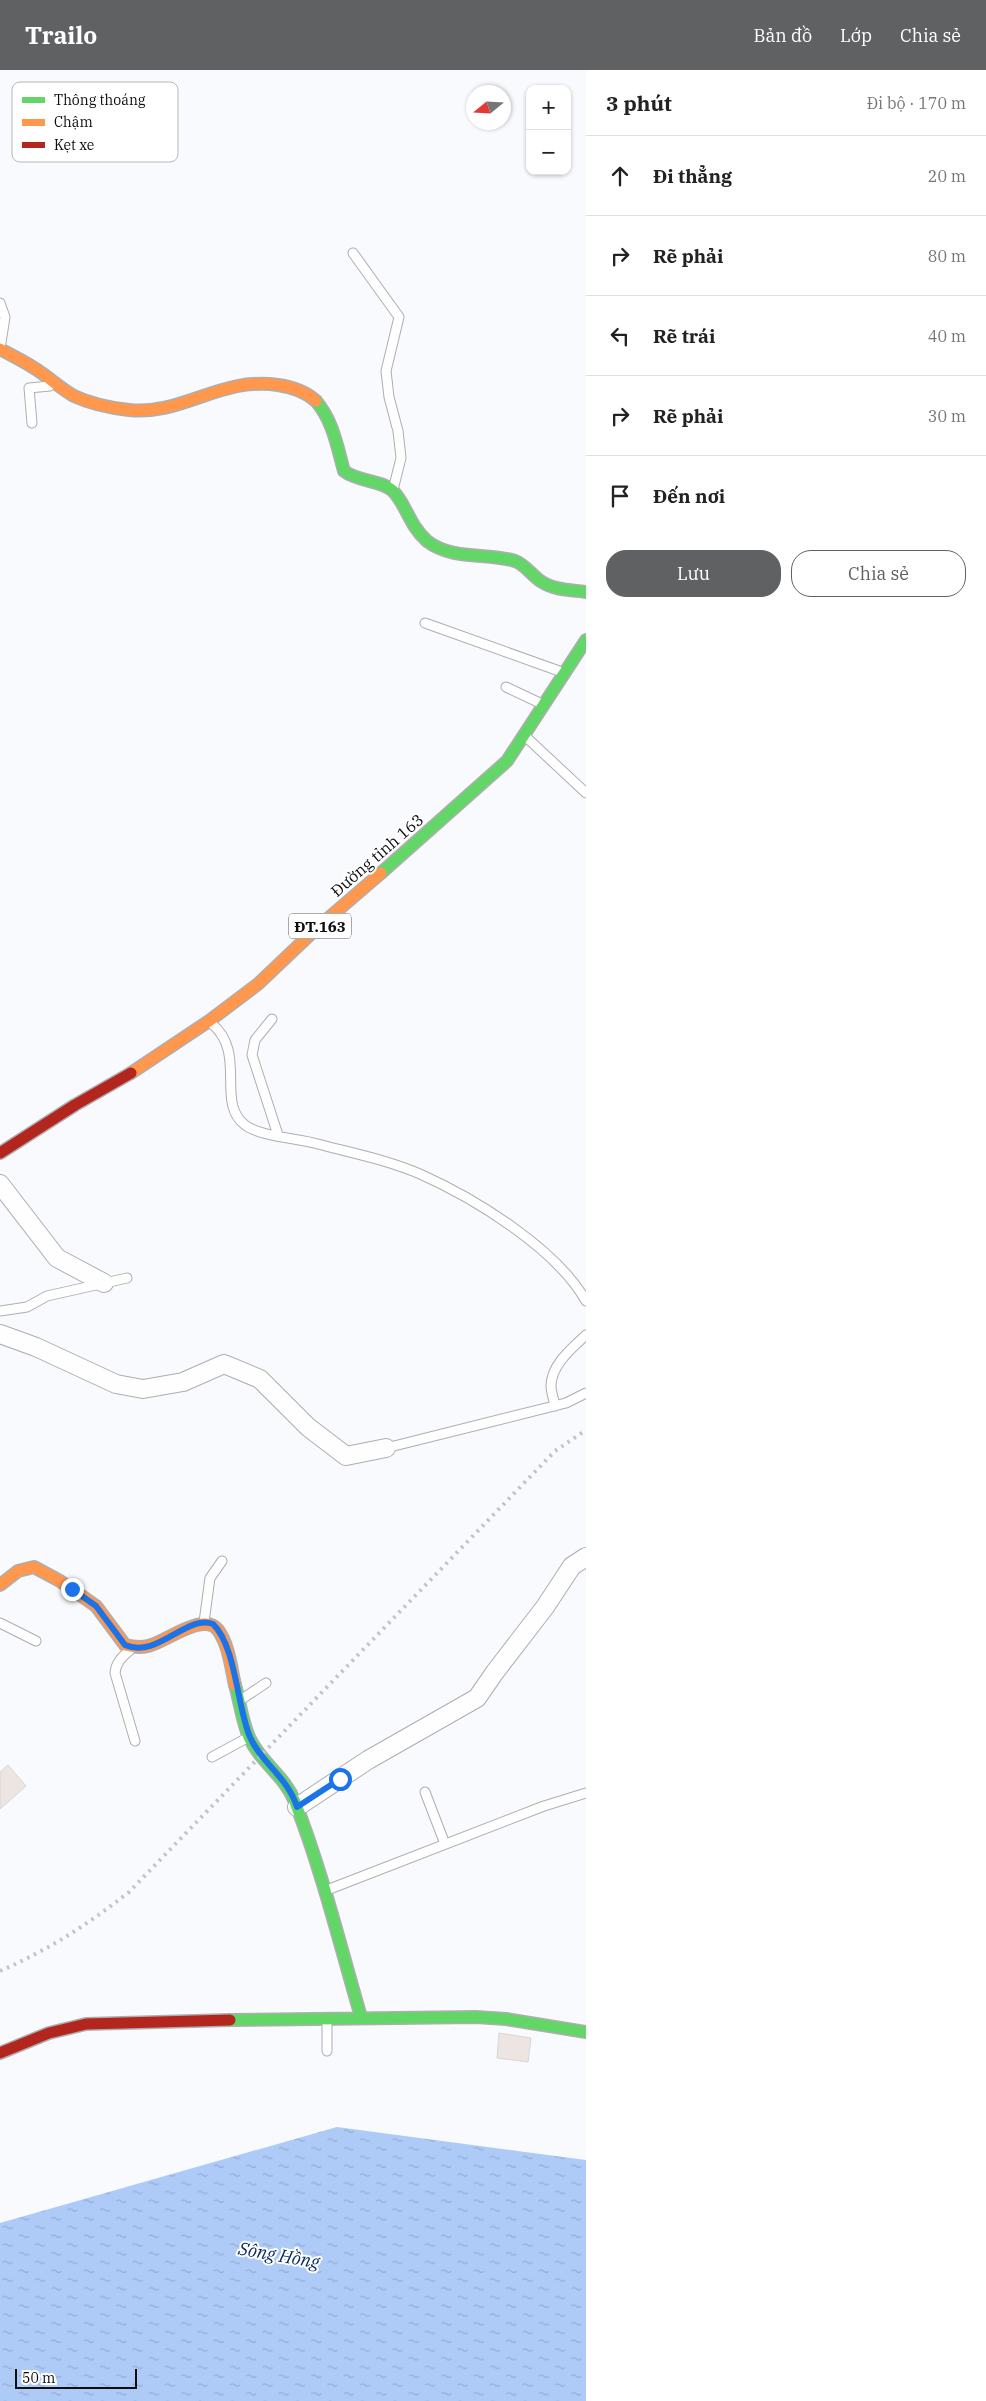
<!DOCTYPE html>
<html lang="vi">
<meta charset="utf-8">
<style>
:root{--surface:#fff;--page:#f2f2f2;--text:#222;--muted:#767676;--line:#e0e0e0;--accent:#606163}
body{margin:0;font-family:"IBM Plex Serif",serif;background:var(--page);color:var(--text)}
.controls{position:absolute;right:15px;top:15px;display:grid;overflow:hidden;border-radius:10px;box-shadow:0 1px 4px #0004}
.controls button{width:45px;height:45px;display:grid;place-items:center;padding:0;border:0;border-bottom:1px solid var(--line);background:var(--surface);color:var(--text);font:25px sans-serif}
.compass{position:absolute;left:466px;top:15px;width:45px;height:45px;border-radius:50%;background:var(--surface);box-shadow:0 1px 4px #0004;rotate:252deg}
.scale{position:absolute;left:15px;bottom:12px;width:122px;box-sizing:border-box;padding-left:5px;border:2px solid #0d0e10;border-top:0;font-size:14px;line-height:18px;white-space:nowrap;color:#0d0e10;-webkit-text-stroke:4px #fff;paint-order:stroke}
.stop{position:absolute;width:15px;height:15px;margin:-11px;border:4px solid #1a73e8;border-radius:50%;background:#fff}
.stop.end{background:#1a73e8;border-color:#fff;box-shadow:0 1px 5px #0008}
.list{margin:0;padding:0;list-style:none}
h2{display:flex;justify-content:space-between;align-items:center;height:65px;margin:0;padding:0 20px;font-size:21px}
h2 small{font-size:16px;font-weight:400;color:var(--muted)}
.list li{display:grid;grid-template-columns:32px 1fr auto;gap:15px;align-items:center;box-sizing:border-box;height:80px;padding:0 20px;border-top:1px solid var(--line)}
.list b{display:block;font-size:19px;white-space:nowrap}
.list em{font-size:16px;font-style:normal;color:var(--muted)}
.actions{display:flex;gap:10px;padding:15px 20px}
.actions a{flex:1;padding:11px 0;border:1px solid var(--accent);border-radius:20px;text-align:center;font-size:18px;color:var(--accent)}
.actions .main{background:var(--accent);color:#fff}
.icon{flex:none;width:28px;height:28px;fill:none;stroke:currentColor;stroke-width:2;stroke-linecap:round;stroke-linejoin:round}
.map{position:relative;flex:none;width:586px;height:2331px;overflow:hidden}
header{display:flex;align-items:center;gap:30px;box-sizing:border-box;height:70px;padding:0 25px;background:var(--accent);color:#fff}
header strong{font-size:24px}
nav{display:flex;gap:28px;margin-inline-start:auto;font-size:18px}
main{display:flex}
aside{flex:1;background:var(--surface)}
.map>svg:first-child{display:block}
.water{fill:url(#water-ripples)}
.building{fill:#ede5e1;stroke:#d7d6d6}
.lines{fill:none;stroke-linecap:round;stroke-linejoin:round}
.lane-casing{stroke:#aeaeb1;stroke-width:11}
.street-casing{stroke:#aeaeb1;stroke-width:20}
.fast-casing{stroke:#aeaeb1;stroke-width:14}
.slow-casing{stroke:#aeaeb1;stroke-width:14}
.jam-casing{stroke:#aeaeb1;stroke-width:14}
.lane{stroke:#fefeff;stroke-width:9}
.street{stroke:#fefeff;stroke-width:18}
.fast{stroke:#63d668;stroke-width:11}
.slow{stroke:#ff974d;stroke-width:11}
.jam{stroke:#b3261e;stroke-width:11}
.rail{stroke:#c3c4c4;stroke-width:4;stroke-dasharray:2.5 5;stroke-linecap:butt}
.route{stroke:#1a73e8;stroke-width:6}
.labels{text-anchor:middle;dominant-baseline:central;stroke-width:4;stroke-linejoin:round;paint-order:stroke}
.shield{fill:#fff;stroke:#565658;stroke-width:1}
.shield-label{font-size:15px;font-weight:bold;fill:#0d0e10}
.street-label{font-size:16px;fill:#0d0e10;stroke:#fff}
.water-label{font-size:18px;font-style:italic;fill:#072b62;stroke:#fff}
.key{fill:#fff;stroke:#b6b7b7;stroke-width:1}
.key-label{font-size:14px;fill:#0d0e10}
</style>
<header>
<strong>Trailo</strong>
<nav><a>Bản đồ</a><a>Lớp</a><a>Chia sẻ</a></nav>
</header>
<main>
<div class="map">
<svg width="586" height="2331" viewBox="0 0 586 2331">
<defs>
<pattern id="water-ripples" width="26" height="14" patternUnits="userSpaceOnUse" patternTransform="scale(1.25)"><rect width="26" height="14" fill="#aecaf7"/><path d="M2 4q2-2 4 0t4 0M15 11q2-2 4 0t4 0" fill="none" stroke="#94acd3"/></pattern>
</defs>
<rect width="100%" height="100%" fill="#f9fafd"/>
<path class="water" d="M 337,2057 L 586,2090 L 586,2331 L 0,2331 L 0,2153 Z"/>
<path class="building" d="M 8,1695 L 26,1716 L 0,1739 L 0,1702 Z
M 499,1963 L 531,1968 L 528,1992 L 497,1988 Z"/>
<g class="lines">
<defs>
<path id="lane" d="M 353,183 L 399,247 L 386,301 L 389,327 L 398,361 L 401,388 L 393,420
M 0,233 L 5,247 L 0,279
M 32,353 L 29,318 L 50,316
M 425,553 L 562,602
M 506,617 L 542,634
M 526,667 L 586,723
M 272,949 L 255,970 L 252,985 L 278,1065
M 211,953 C 248,983 215,1032 245,1055 C 261,1067 298,1068 318,1074 C 351,1083 388,1090 420,1104 C 474,1128 556,1178 586,1231
M 0,1241 L 27,1237 L 47,1226 L 127,1208
M 555,1336 C 554,1330 551,1322 551,1316 C 551,1295 572,1278 586,1265
M 386,1378 L 566,1333 L 586,1323
M 204,1552 L 210,1508 L 222,1491
M 0,1553 L 36,1571
M 130,1580 C 122,1587 116,1592 115,1603 L 135,1671
M 242,1629 L 266,1613
M 212,1687 L 247,1668
M 425,1722 L 445,1774
M 327,1820 L 544,1736 L 586,1723
M 327,1949 L 327,1981"/>
<path id="street" d="M 0,1114 L 57,1188 L 104,1213
M 0,1264 L 36,1277 L 116,1314 L 143,1319 L 183,1312 L 224,1294 L 260,1309 L 308,1357 L 346,1386 L 386,1378
M 297,1737 L 368,1690 L 477,1628 L 495,1602 L 545,1537 L 572,1496 L 586,1487"/>
<path id="fast" d="M 316,331 C 333,351 337,376 344,401 C 358,412 382,410 393,421 C 406,434 409,455 427,471 C 453,491 487,482 515,491 C 526,495 532,506 542,512 C 554,520 572,520 586,522
M 381,803 L 507,691 L 586,570
M 235,1615 C 240,1632 242,1651 249,1667 C 260,1692 285,1706 295,1732 C 322,1801 340,1875 361,1947
M 230,1950 L 476,1947 L 506,1949 L 586,1962"/>
<path id="slow" d="M 0,279 C 15,287 30,294 43,304 C 53,311 63,320 74,326 C 91,334 111,338 129,340 C 182,346 221,306 278,315 C 292,317 305,321 316,331
M 131,1003 L 209,951 L 258,914 L 317,858 L 381,803
M 0,1515 L 18,1501 L 34,1497 L 60,1511 L 96,1536 L 125,1575 C 133,1577 140,1578 148,1576 C 166,1572 204,1541 218,1560 C 229,1575 231,1598 235,1615"/>
<path id="jam" d="M 0,1083 L 75,1035 L 131,1003
M 0,1983 L 49,1963 L 86,1954 L 230,1950"/>
</defs>
<use href="#lane" class="lane-casing"/>
<use href="#street" class="street-casing"/>
<use href="#fast" class="fast-casing"/>
<use href="#slow" class="slow-casing"/>
<use href="#jam" class="jam-casing"/>
<use href="#lane" class="lane"/>
<use href="#street" class="street"/>
<use href="#fast" class="fast"/>
<use href="#slow" class="slow"/>
<use href="#jam" class="jam"/>
<path class="rail" d="M 0,1901 C 50,1879 87,1855 129,1822 L 555,1381 L 586,1360"/>
</g>
<g class="lines">
<path class="route" d="M 72,1519 L 96,1536 L 125,1575 C 158,1589 186,1544 213,1554 C 236,1576 237,1637 250,1667 C 261,1693 287,1706 297,1737 L 340,1709"/>
</g>
<g class="labels">
<rect class="shield" x="289" y="843.5" width="62" height="25" rx="4"/>
<g class="shield-label">
<text x="320" y="856">ĐT.163</text>
</g>
<g class="street-label">
<text transform="translate(377 785) rotate(-41)">Đường tỉnh 163</text>
</g>
<g class="water-label">
<text transform="translate(279 2185) rotate(10)">Sông Hồng</text>
</g>
</g>
<rect x="12" y="12" width="166" height="80" rx="8" class="key"/>
<rect x="22" y="27" width="23" height="6" fill="#63d668"/>
<rect x="22" y="49" width="23" height="7" fill="#ff974d"/>
<rect x="22" y="72" width="23" height="6" fill="#b3261e"/>
<g class="key-label">
<text x="54" y="35">Thông thoáng</text>
<text x="54" y="57">Chậm</text>
<text x="54" y="80">Kẹt xe</text>
</g>
</svg>
<div class="controls">
<button>+</button>
<button>−</button>
</div>
<svg class="compass" viewBox="-18 -18 36 36"><path d="M0-13l5 13h-10z" fill="#e53935"/><path d="M0 13l5-13h-10z" fill="#767676"/></svg>
<div class="scale">50 m</div>
<div class="stop" style="left:340px;top:1709px"></div>
<div class="stop end" style="left:72px;top:1519px"></div>
</div>
<aside>
<h2>3 phút<small>Đi bộ · 170 m</small></h2>
<ul class="list">
<li><svg class="icon" aria-label="ahead" viewBox="0 0 24 24"><path d="M12 20V5M6 11l6-6 6 6"/></svg><div><b>Đi thẳng</b></div><em>20 m</em></li>
<li><svg class="icon" aria-label="right" viewBox="0 0 24 24"><path d="M7 20v-9h11M14 6l5 5-5 5"/></svg><div><b>Rẽ phải</b></div><em>80 m</em></li>
<li><svg class="icon" aria-label="left" viewBox="0 0 24 24"><path d="M17 20v-9H6M10 6l-5 5 5 5"/></svg><div><b>Rẽ trái</b></div><em>40 m</em></li>
<li><svg class="icon" aria-label="right" viewBox="0 0 24 24"><path d="M7 20v-9h11M14 6l5 5-5 5"/></svg><div><b>Rẽ phải</b></div><em>30 m</em></li>
<li><svg class="icon" aria-label="arrive" viewBox="0 0 24 24"><path d="M6 21V4h12l-3 4 3 4H6"/></svg><div><b>Đến nơi</b></div></li>
</ul>
<div class="actions"><a class="main">Lưu</a><a>Chia sẻ</a></div>
</aside>
</main>
